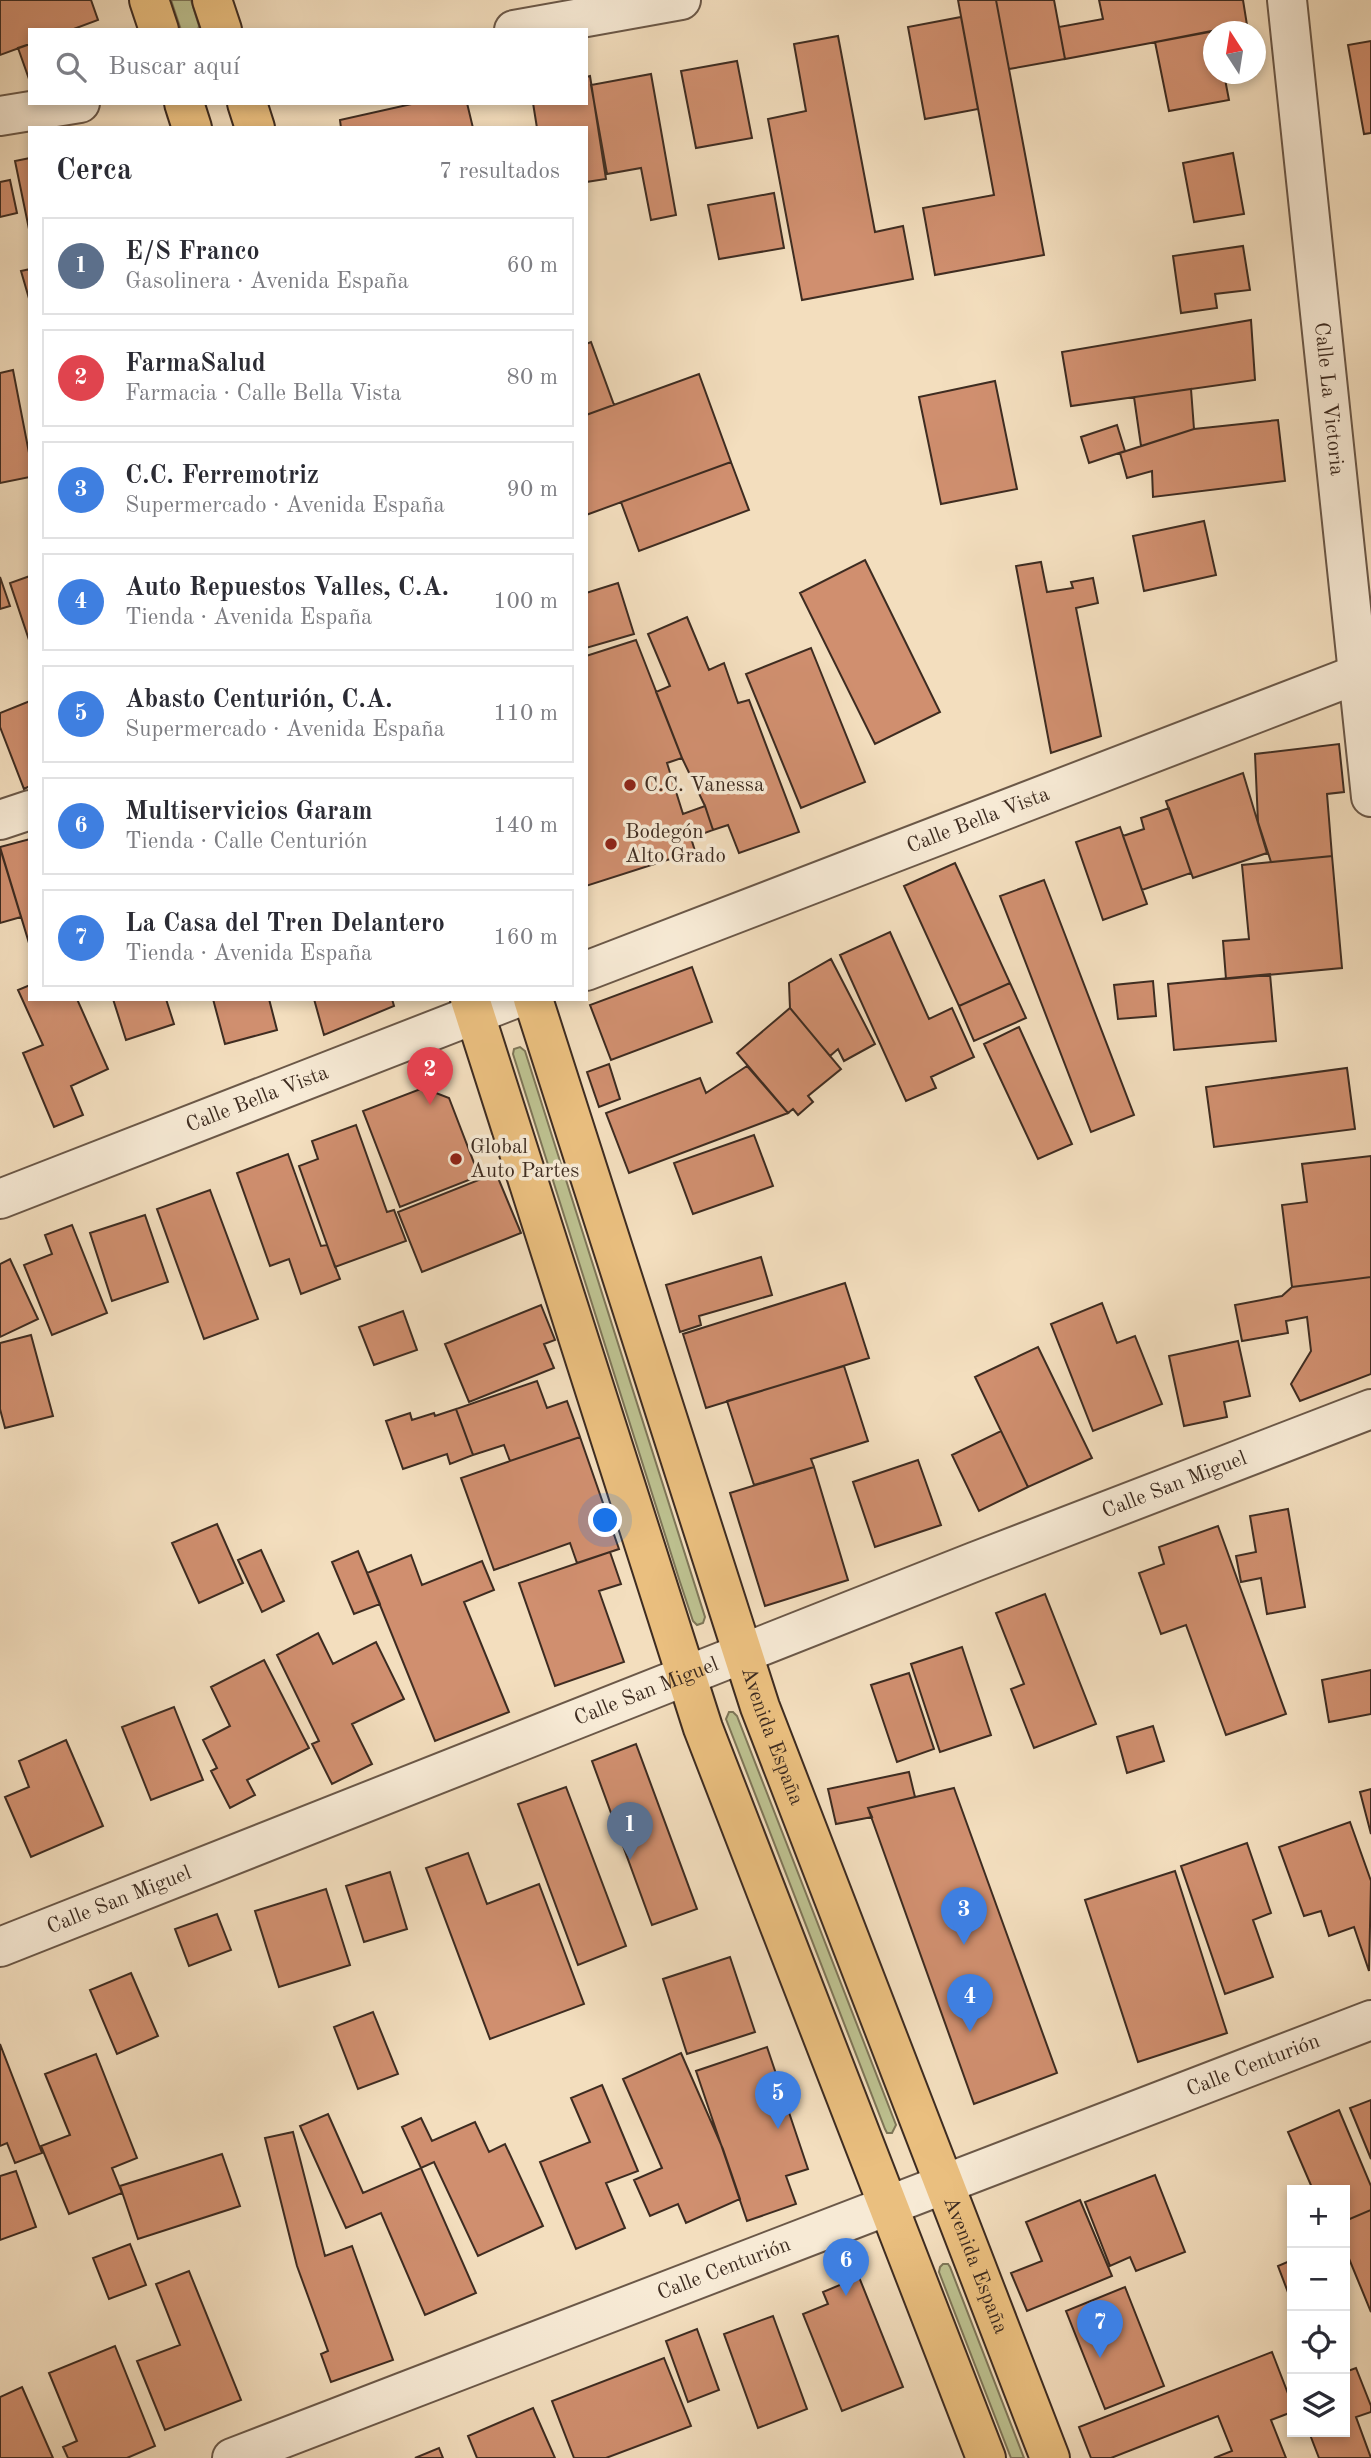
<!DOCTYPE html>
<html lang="es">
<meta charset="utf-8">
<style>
:root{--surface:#fff;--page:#f2f2f3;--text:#2b2b33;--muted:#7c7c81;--line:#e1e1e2;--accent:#8f2418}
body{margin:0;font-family:"Old Standard TT",serif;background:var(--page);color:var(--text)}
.controls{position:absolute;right:21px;bottom:21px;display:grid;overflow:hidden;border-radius:0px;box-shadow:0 4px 10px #0003}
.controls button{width:63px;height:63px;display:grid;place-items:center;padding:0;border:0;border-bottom:2px solid var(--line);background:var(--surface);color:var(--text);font:35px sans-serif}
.compass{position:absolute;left:1203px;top:21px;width:63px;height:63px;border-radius:50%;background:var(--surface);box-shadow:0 4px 10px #0003;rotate:348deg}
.you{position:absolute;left:606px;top:1521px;width:24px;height:24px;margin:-18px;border:5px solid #fff;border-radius:50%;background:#1a73e8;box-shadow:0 0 0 10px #1a73e833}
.badge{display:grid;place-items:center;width:46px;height:46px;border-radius:50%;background:var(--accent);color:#fff;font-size:23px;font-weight:700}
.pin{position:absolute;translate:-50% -58px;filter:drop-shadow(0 2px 4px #0008)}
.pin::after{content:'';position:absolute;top:37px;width:24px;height:21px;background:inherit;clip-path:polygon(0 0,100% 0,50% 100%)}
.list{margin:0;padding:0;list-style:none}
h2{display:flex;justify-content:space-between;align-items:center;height:91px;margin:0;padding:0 28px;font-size:30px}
h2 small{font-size:23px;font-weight:400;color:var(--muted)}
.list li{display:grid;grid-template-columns:46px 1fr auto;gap:21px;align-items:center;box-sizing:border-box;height:98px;margin:0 14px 14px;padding:0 14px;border:2px solid var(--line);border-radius:0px}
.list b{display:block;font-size:26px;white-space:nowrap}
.list p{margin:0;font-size:23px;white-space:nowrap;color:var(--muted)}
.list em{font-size:23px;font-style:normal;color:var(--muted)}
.icon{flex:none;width:38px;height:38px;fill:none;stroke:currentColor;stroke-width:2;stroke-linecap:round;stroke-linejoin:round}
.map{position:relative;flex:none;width:1371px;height:2458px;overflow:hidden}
.search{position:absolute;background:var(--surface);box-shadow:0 4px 10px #0003;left:28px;top:28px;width:560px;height:77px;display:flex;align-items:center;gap:18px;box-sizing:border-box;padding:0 24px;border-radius:0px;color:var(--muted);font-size:26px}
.panel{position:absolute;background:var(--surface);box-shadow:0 4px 10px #0003;left:28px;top:126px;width:560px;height:875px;border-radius:0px}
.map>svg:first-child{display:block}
.green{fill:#bdc190;stroke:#7e7658;stroke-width:2}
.building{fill:#d08f6f;stroke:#3e2c21;stroke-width:2}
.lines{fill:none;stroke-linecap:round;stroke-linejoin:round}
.minor-casing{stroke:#6b5848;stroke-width:42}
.major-casing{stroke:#3e2c21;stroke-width:42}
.minor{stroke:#f7ead5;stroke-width:38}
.major{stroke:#eabf7f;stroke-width:38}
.poi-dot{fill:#8f2418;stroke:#f7ead5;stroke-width:2.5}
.labels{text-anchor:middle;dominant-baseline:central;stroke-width:7;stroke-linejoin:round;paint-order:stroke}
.street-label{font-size:21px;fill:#3e2c21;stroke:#f7ead5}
.poi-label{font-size:21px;fill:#3e2c21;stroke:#f7ead5;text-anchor:start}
</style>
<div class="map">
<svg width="1371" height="2458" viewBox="0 0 1371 2458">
<rect width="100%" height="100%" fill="#f3debe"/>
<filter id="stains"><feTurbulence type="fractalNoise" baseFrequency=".00286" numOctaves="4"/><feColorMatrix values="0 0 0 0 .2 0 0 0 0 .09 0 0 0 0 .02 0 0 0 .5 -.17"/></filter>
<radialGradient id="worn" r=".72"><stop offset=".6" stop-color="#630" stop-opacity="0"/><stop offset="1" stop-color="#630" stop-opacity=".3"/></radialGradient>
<path class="green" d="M 171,0 L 191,0 L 199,26 L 198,30 L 181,30 Z
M 520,1047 L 525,1051 L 705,1617 L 703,1623 L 697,1625 L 693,1621 L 680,1582 L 513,1054 L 514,1049 Z
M 729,1712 L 733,1712 L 737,1716 L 896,2125 L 892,2133 L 887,2133 L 885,2129 L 726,1719 Z
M 943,2264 L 948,2264 L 950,2267 L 1024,2458 L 1011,2458 L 939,2272 L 940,2267 Z"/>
<path class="building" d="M 0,0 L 91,0 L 98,20 L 71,30 L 30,30 L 30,44 L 0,55 Z
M 958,0 L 996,0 L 1044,255 L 935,275 L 923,208 L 994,195 Z
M 996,0 L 1054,0 L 1065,59 L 1009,69 Z
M 1099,0 L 1243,0 L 1247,25 L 1065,59 L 1059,27 L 1103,19 Z
M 961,17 L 978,109 L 925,119 L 908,27 Z
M 1216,30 L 1214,32 L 1214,74 L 1224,74 L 1229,100 L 1169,111 L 1155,42 Z
M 838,36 L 875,232 L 903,226 L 913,279 L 802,300 L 768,119 L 806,111 L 794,44 Z
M 1371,41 L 1371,133 L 1364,134 L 1348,45 Z
M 30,44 L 30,79 L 29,79 L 18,48 Z
M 737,61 L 752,138 L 696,148 L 681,71 Z
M 651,74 L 676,215 L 651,220 L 641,168 L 607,174 L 591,85 Z
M 590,76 L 606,179 L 586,182 L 586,128 L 537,128 L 533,103 L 586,103 L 586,77 Z
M 416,103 L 467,103 L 473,128 L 341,128 L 340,120 Z
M 1233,153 L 1244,214 L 1194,222 L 1183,163 Z
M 30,158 L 30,234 L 15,161 Z
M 10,180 L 17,213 L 0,217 L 0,182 Z
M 774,193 L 784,248 L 719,259 L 708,205 Z
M 1243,246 L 1250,290 L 1215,294 L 1217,308 L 1181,313 L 1173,256 Z
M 30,269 L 30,302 L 21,271 Z
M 1251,320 L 1255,380 L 1071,406 L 1062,352 Z
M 591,342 L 614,405 L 586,415 L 586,344 Z
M 13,370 L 30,458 L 30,477 L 0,483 L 0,373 Z
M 699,374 L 731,462 L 586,515 L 586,415 Z
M 995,381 L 1017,489 L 941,504 L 919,397 Z
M 1191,389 L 1194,429 L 1141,446 L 1134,397 Z
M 1278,420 L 1285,481 L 1153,497 L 1152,471 L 1127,478 L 1120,453 L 1194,429 Z
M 1117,425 L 1125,451 L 1089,463 L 1081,437 Z
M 731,462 L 749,510 L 639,551 L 621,502 Z
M 1204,521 L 1216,575 L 1144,591 L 1133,536 Z
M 865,560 L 940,712 L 875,744 L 800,593 Z
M 1041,562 L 1047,592 L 1073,588 L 1071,582 L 1093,578 L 1098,603 L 1076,608 L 1101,736 L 1051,753 L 1016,566 Z
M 30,576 L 30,643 L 10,583 Z
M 0,577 L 10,606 L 0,609 Z
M 618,583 L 634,634 L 586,648 L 586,593 Z
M 687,617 L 709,670 L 724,663 L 738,703 L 749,700 L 799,832 L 739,853 L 728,825 L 713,830 L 705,806 L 682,758 L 656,692 L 670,686 L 648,634 Z
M 636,640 L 682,758 L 667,763 L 683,814 L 705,806 L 713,830 L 691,838 L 695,851 L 586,886 L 586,656 Z
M 811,648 L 865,782 L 801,808 L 746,674 Z
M 30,701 L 30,786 L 24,789 L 0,727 L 0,713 Z
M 1339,744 L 1344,792 L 1327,794 L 1332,856 L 1271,862 L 1258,822 L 1255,754 Z
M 1243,773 L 1267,853 L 1193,878 L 1166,801 Z
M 1169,808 L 1191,873 L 1142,890 L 1123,836 L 1144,829 L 1141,818 Z
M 1120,827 L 1147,904 L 1103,920 L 1076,842 Z
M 30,839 L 30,942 L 29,943 L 0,847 Z
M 0,848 L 21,917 L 0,923 Z
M 1332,856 L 1342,968 L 1226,979 L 1223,941 L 1249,939 L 1242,865 Z
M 955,863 L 1010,983 L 959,1006 L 904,886 Z
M 1044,880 L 1134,1115 L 1091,1132 L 1000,896 Z
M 890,932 L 929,1019 L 952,1008 L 974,1057 L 931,1077 L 936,1088 L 906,1101 L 840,955 Z
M 831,959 L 875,1044 L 844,1061 L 838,1049 L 830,1056 L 790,1008 L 789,983 Z
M 692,967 L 712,1022 L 611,1060 L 590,1005 Z
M 1270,974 L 1276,1041 L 1174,1050 L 1168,984 Z
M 1153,981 L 1156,1016 L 1118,1019 L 1114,985 Z
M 1010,983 L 1026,1018 L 974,1041 L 959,1006 Z
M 30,985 L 30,999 L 77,999 L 108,1069 L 71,1086 L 83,1115 L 54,1127 L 23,1053 L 43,1045 L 18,990 Z
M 113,999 L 166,999 L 174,1024 L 126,1040 Z
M 213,999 L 269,999 L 277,1030 L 225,1044 Z
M 314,999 L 392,999 L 394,1006 L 324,1035 Z
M 790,1008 L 841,1069 L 808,1096 L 813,1102 L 798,1115 L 793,1109 L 788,1113 L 737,1053 Z
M 1019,1027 L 1072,1144 L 1038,1159 L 984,1044 Z
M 609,1064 L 620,1099 L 599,1107 L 587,1072 Z
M 747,1066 L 788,1113 L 629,1173 L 606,1113 L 700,1078 L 706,1093 Z
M 1347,1068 L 1355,1129 L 1214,1147 L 1206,1087 Z
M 423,1088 L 449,1098 L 479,1176 L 400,1207 L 363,1111 Z
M 356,1125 L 387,1212 L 394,1210 L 406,1241 L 335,1267 L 299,1166 L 318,1159 L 312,1141 Z
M 754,1135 L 773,1186 L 693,1214 L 674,1163 Z
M 288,1154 L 321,1246 L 327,1245 L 340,1279 L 301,1294 L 289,1259 L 270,1266 L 237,1173 Z
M 1371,1156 L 1371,1277 L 1292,1287 L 1282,1205 L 1307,1202 L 1302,1164 Z
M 496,1173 L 521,1233 L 422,1272 L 398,1212 Z
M 210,1190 L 258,1319 L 204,1339 L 157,1209 Z
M 145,1215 L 168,1282 L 112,1301 L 90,1233 Z
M 72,1225 L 107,1313 L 52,1335 L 24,1265 L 52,1254 L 45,1235 Z
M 761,1257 L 772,1295 L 699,1316 L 701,1325 L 680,1332 L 666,1285 Z
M 10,1259 L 38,1319 L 0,1337 L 0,1264 Z
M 1371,1277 L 1371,1374 L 1300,1401 L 1291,1384 L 1311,1351 L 1307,1317 L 1286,1321 L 1288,1333 L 1242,1341 L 1235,1305 L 1282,1296 L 1292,1287 Z
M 845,1283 L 869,1358 L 706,1408 L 683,1334 Z
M 1102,1303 L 1117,1343 L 1135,1336 L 1162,1404 L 1093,1431 L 1051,1324 Z
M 541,1305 L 555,1340 L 544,1344 L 554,1368 L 469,1402 L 445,1344 Z
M 403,1311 L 417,1350 L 374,1365 L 359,1327 Z
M 31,1335 L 53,1416 L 5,1428 L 0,1409 L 0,1343 Z
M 1238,1341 L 1250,1396 L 1224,1402 L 1227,1417 L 1184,1426 L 1169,1356 Z
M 1038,1347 L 1092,1458 L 1028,1487 L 975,1377 Z
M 844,1366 L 868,1441 L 811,1459 L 814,1467 L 754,1485 L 727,1401 Z
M 537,1381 L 547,1408 L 567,1401 L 580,1437 L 510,1461 L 504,1445 L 473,1455 L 456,1409 Z
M 456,1409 L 473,1455 L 450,1464 L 447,1454 L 403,1469 L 386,1421 L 410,1413 L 412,1420 L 434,1413 L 435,1416 Z
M 1001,1431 L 1028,1487 L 979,1511 L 952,1455 Z
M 580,1437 L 619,1549 L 577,1563 L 570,1543 L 494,1570 L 461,1478 Z
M 918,1460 L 941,1525 L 875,1547 L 853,1482 Z
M 814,1467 L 848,1580 L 765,1606 L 730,1493 Z
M 1288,1509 L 1305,1607 L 1267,1614 L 1261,1578 L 1241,1582 L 1236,1556 L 1256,1552 L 1250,1516 Z
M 217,1524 L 243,1583 L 199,1603 L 172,1543 Z
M 1218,1526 L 1286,1714 L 1226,1735 L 1186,1625 L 1161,1634 L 1139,1573 L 1164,1564 L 1159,1547 Z
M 261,1550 L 284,1601 L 262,1612 L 238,1560 Z
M 358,1551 L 380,1604 L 354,1614 L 332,1562 Z
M 610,1552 L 621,1584 L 599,1591 L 624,1662 L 555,1686 L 519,1583 Z
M 411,1555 L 422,1585 L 482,1561 L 494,1590 L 464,1602 L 509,1712 L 435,1741 L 367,1573 Z
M 1045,1594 L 1096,1724 L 1034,1748 L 1011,1689 L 1024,1684 L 996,1613 Z
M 318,1633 L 333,1664 L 376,1642 L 404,1699 L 352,1724 L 372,1764 L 332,1784 L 312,1744 L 319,1741 L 277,1655 Z
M 962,1647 L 991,1735 L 940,1752 L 911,1664 Z
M 264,1660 L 309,1748 L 247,1780 L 255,1795 L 230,1808 L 211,1771 L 217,1768 L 203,1740 L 230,1726 L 211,1687 Z
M 1371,1670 L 1371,1714 L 1329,1722 L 1322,1680 Z
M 909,1673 L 934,1749 L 897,1762 L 871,1685 Z
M 174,1707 L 203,1780 L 151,1800 L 122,1727 Z
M 1153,1726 L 1164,1761 L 1127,1773 L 1117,1737 Z
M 66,1740 L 103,1826 L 31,1857 L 5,1797 L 29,1787 L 19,1761 Z
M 636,1744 L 697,1909 L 652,1925 L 592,1761 Z
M 909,1772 L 915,1797 L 868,1808 L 872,1817 L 836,1824 L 828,1789 Z
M 566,1787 L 626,1946 L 578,1965 L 518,1804 Z
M 954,1788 L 1057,2073 L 974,2104 L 868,1808 Z
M 1371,1789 L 1371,1834 L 1360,1792 Z
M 1350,1822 L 1371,1881 L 1369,1971 L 1354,1927 L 1329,1936 L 1321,1911 L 1304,1916 L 1279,1847 Z
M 1247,1843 L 1271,1913 L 1253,1920 L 1273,1977 L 1225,1994 L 1181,1866 Z
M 468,1853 L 487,1904 L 539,1884 L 584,2004 L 490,2039 L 426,1868 Z
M 1175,1871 L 1227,2033 L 1138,2062 L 1085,1900 Z
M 390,1872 L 407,1929 L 364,1942 L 346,1886 Z
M 326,1889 L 350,1965 L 279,1987 L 255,1911 Z
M 217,1914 L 231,1950 L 189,1966 L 175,1929 Z
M 730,1957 L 755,2032 L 687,2054 L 663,1979 Z
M 131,1973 L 158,2036 L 117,2054 L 90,1990 Z
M 373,2012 L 398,2074 L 358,2089 L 334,2027 Z
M 0,2044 L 42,2153 L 15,2163 L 7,2143 L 0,2146 Z
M 767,2047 L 808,2169 L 786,2176 L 796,2204 L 747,2221 L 696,2071 Z
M 681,2053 L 723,2149 L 740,2199 L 686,2223 L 678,2204 L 650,2216 L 634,2180 L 662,2168 L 623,2079 Z
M 96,2054 L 137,2158 L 112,2168 L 122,2193 L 69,2214 L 41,2146 L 70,2135 L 45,2074 Z
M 602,2085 L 638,2171 L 606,2183 L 625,2228 L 576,2249 L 540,2162 L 590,2142 L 571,2098 Z
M 1371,2100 L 1371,2159 L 1350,2108 Z
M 1339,2110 L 1371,2186 L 1371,2210 L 1345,2221 L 1345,2190 L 1313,2190 L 1288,2132 Z
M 328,2114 L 363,2193 L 421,2168 L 476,2293 L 425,2315 L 381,2213 L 346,2228 L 300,2126 Z
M 421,2118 L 432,2141 L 475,2122 L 489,2152 L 505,2144 L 543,2226 L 478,2256 L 434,2162 L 421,2168 L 402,2127 Z
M 293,2132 L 325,2256 L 352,2246 L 393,2360 L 331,2382 L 321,2354 L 328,2351 L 297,2266 L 265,2138 Z
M 222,2154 L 240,2206 L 138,2239 L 120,2186 Z
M 16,2171 L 36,2227 L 0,2240 L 0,2176 Z
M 1155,2175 L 1185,2252 L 1136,2271 L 1130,2257 L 1110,2266 L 1085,2202 Z
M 1080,2200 L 1112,2276 L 1027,2311 L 1011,2273 L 1042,2261 L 1026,2222 Z
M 1371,2210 L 1371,2312 L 1345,2249 L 1345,2221 Z
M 130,2244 L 146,2285 L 109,2299 L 93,2258 Z
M 1292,2260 L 1292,2303 L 1278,2266 Z
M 189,2271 L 241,2400 L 165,2430 L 137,2361 L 180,2345 L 156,2284 Z
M 859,2277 L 903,2387 L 842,2411 L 803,2314 L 828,2304 L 823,2292 Z
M 1125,2287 L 1164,2386 L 1105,2409 L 1066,2311 Z
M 773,2316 L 807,2409 L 758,2428 L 724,2334 Z
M 697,2329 L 719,2390 L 688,2402 L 666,2341 Z
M 115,2346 L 155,2446 L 127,2458 L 68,2458 L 63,2447 L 77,2441 L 49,2373 Z
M 1272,2352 L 1292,2404 L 1292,2412 L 1271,2420 L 1286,2458 L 1214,2458 L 1232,2451 L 1218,2416 L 1111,2458 L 1091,2458 L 1079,2427 Z
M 664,2358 L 691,2426 L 606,2458 L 574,2458 L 552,2401 Z
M 1356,2368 L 1371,2406 L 1371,2412 L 1356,2417 L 1371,2458 L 1319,2458 L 1309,2432 L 1345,2432 L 1345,2372 Z
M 22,2387 L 53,2458 L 0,2458 L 0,2397 Z
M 533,2408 L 555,2458 L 477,2458 L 468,2436 Z
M 439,2448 L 443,2458 L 415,2458 Z"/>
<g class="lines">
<defs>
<g id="minor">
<path id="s1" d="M 1287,0 L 1371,797"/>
<path d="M 514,30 L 681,0"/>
<path d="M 0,116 L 80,103"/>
<path d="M 0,820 L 30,810"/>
<path id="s2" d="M 586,971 L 1371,669"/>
<path id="s3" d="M 0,1199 L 514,999"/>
<path id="s4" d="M 0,1947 L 974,1562 L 1371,1409"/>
<path id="s5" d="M 232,2458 L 1371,2020"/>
</g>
<g id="major">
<path d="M 149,0 L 159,30"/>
<path d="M 212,0 L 222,30"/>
<path d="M 184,103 L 192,128"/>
<path d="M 247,103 L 255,128"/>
<path d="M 470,999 L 703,1728 L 986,2458"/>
<path id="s6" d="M 533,999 L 760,1707 L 1050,2458"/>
</g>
</defs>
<use href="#minor" class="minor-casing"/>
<use href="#major" class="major-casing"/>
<use href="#minor" class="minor"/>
<use href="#major" class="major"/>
</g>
<g class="poi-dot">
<circle cx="630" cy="785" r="7"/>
<circle cx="611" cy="844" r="7"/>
<circle cx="456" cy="1159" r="7"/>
</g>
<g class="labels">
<g class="street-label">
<text stroke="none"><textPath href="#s1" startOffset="401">Calle La Victoria</textPath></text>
<text stroke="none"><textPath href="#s2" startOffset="420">Calle Bella Vista</textPath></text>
<text stroke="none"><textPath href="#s3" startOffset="276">Calle Bella Vista</textPath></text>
<text stroke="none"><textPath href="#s4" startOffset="1262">Calle San Miguel</textPath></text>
<text stroke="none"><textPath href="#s4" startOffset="695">Calle San Miguel</textPath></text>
<text stroke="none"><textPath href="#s6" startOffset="775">Avenida España</textPath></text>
<text stroke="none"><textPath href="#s4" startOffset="128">Calle San Miguel</textPath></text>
<text stroke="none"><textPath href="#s5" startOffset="1094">Calle Centurión</textPath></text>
<text stroke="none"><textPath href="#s6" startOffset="1342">Avenida España</textPath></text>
<text stroke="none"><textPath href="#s5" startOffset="527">Calle Centurión</textPath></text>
</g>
<g class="poi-label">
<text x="644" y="785">C.C. Vanessa</text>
<text x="625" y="832">Bodegón<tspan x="625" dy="24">Alto Grado</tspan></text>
<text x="470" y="1147">Global<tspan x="470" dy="24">Auto Partes</tspan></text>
</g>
</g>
<rect width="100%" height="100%" filter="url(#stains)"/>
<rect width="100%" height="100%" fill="url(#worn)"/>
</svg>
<div class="controls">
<button>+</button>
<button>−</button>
<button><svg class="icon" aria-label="locate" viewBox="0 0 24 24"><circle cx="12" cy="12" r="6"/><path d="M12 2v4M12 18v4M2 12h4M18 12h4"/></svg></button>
<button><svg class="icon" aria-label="layers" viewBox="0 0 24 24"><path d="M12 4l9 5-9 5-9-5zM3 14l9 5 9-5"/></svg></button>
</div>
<svg class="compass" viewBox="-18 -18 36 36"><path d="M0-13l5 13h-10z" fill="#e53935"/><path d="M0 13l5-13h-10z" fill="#7c7c81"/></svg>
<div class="you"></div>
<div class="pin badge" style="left:630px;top:1860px;background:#5c6f8a">1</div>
<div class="pin badge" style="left:430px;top:1105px;background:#e0444e">2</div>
<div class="pin badge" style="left:964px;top:1945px;background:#3f7fe0">3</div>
<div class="pin badge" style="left:970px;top:2032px;background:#3f7fe0">4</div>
<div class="pin badge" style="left:778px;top:2129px;background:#3f7fe0">5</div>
<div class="pin badge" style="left:846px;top:2296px;background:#3f7fe0">6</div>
<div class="pin badge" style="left:1100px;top:2358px;background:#3f7fe0">7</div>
<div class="search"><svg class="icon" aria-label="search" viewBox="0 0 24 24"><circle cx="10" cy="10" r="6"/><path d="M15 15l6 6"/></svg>Buscar aquí</div>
<section class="panel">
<h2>Cerca<small>7 resultados</small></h2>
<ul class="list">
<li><span class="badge" style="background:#5c6f8a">1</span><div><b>E/S Franco</b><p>Gasolinera · Avenida España</p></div><em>60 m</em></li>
<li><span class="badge" style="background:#e0444e">2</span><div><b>FarmaSalud</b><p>Farmacia · Calle Bella Vista</p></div><em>80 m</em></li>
<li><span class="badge" style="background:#3f7fe0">3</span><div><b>C.C. Ferremotriz</b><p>Supermercado · Avenida España</p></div><em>90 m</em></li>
<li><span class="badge" style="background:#3f7fe0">4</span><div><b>Auto Repuestos Valles, C.A.</b><p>Tienda · Avenida España</p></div><em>100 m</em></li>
<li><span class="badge" style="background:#3f7fe0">5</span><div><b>Abasto Centurión, C.A.</b><p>Supermercado · Avenida España</p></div><em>110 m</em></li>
<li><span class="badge" style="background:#3f7fe0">6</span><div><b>Multiservicios Garam</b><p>Tienda · Calle Centurión</p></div><em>140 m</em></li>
<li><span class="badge" style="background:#3f7fe0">7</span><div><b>La Casa del Tren Delantero</b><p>Tienda · Avenida España</p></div><em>160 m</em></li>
</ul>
</section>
</div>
